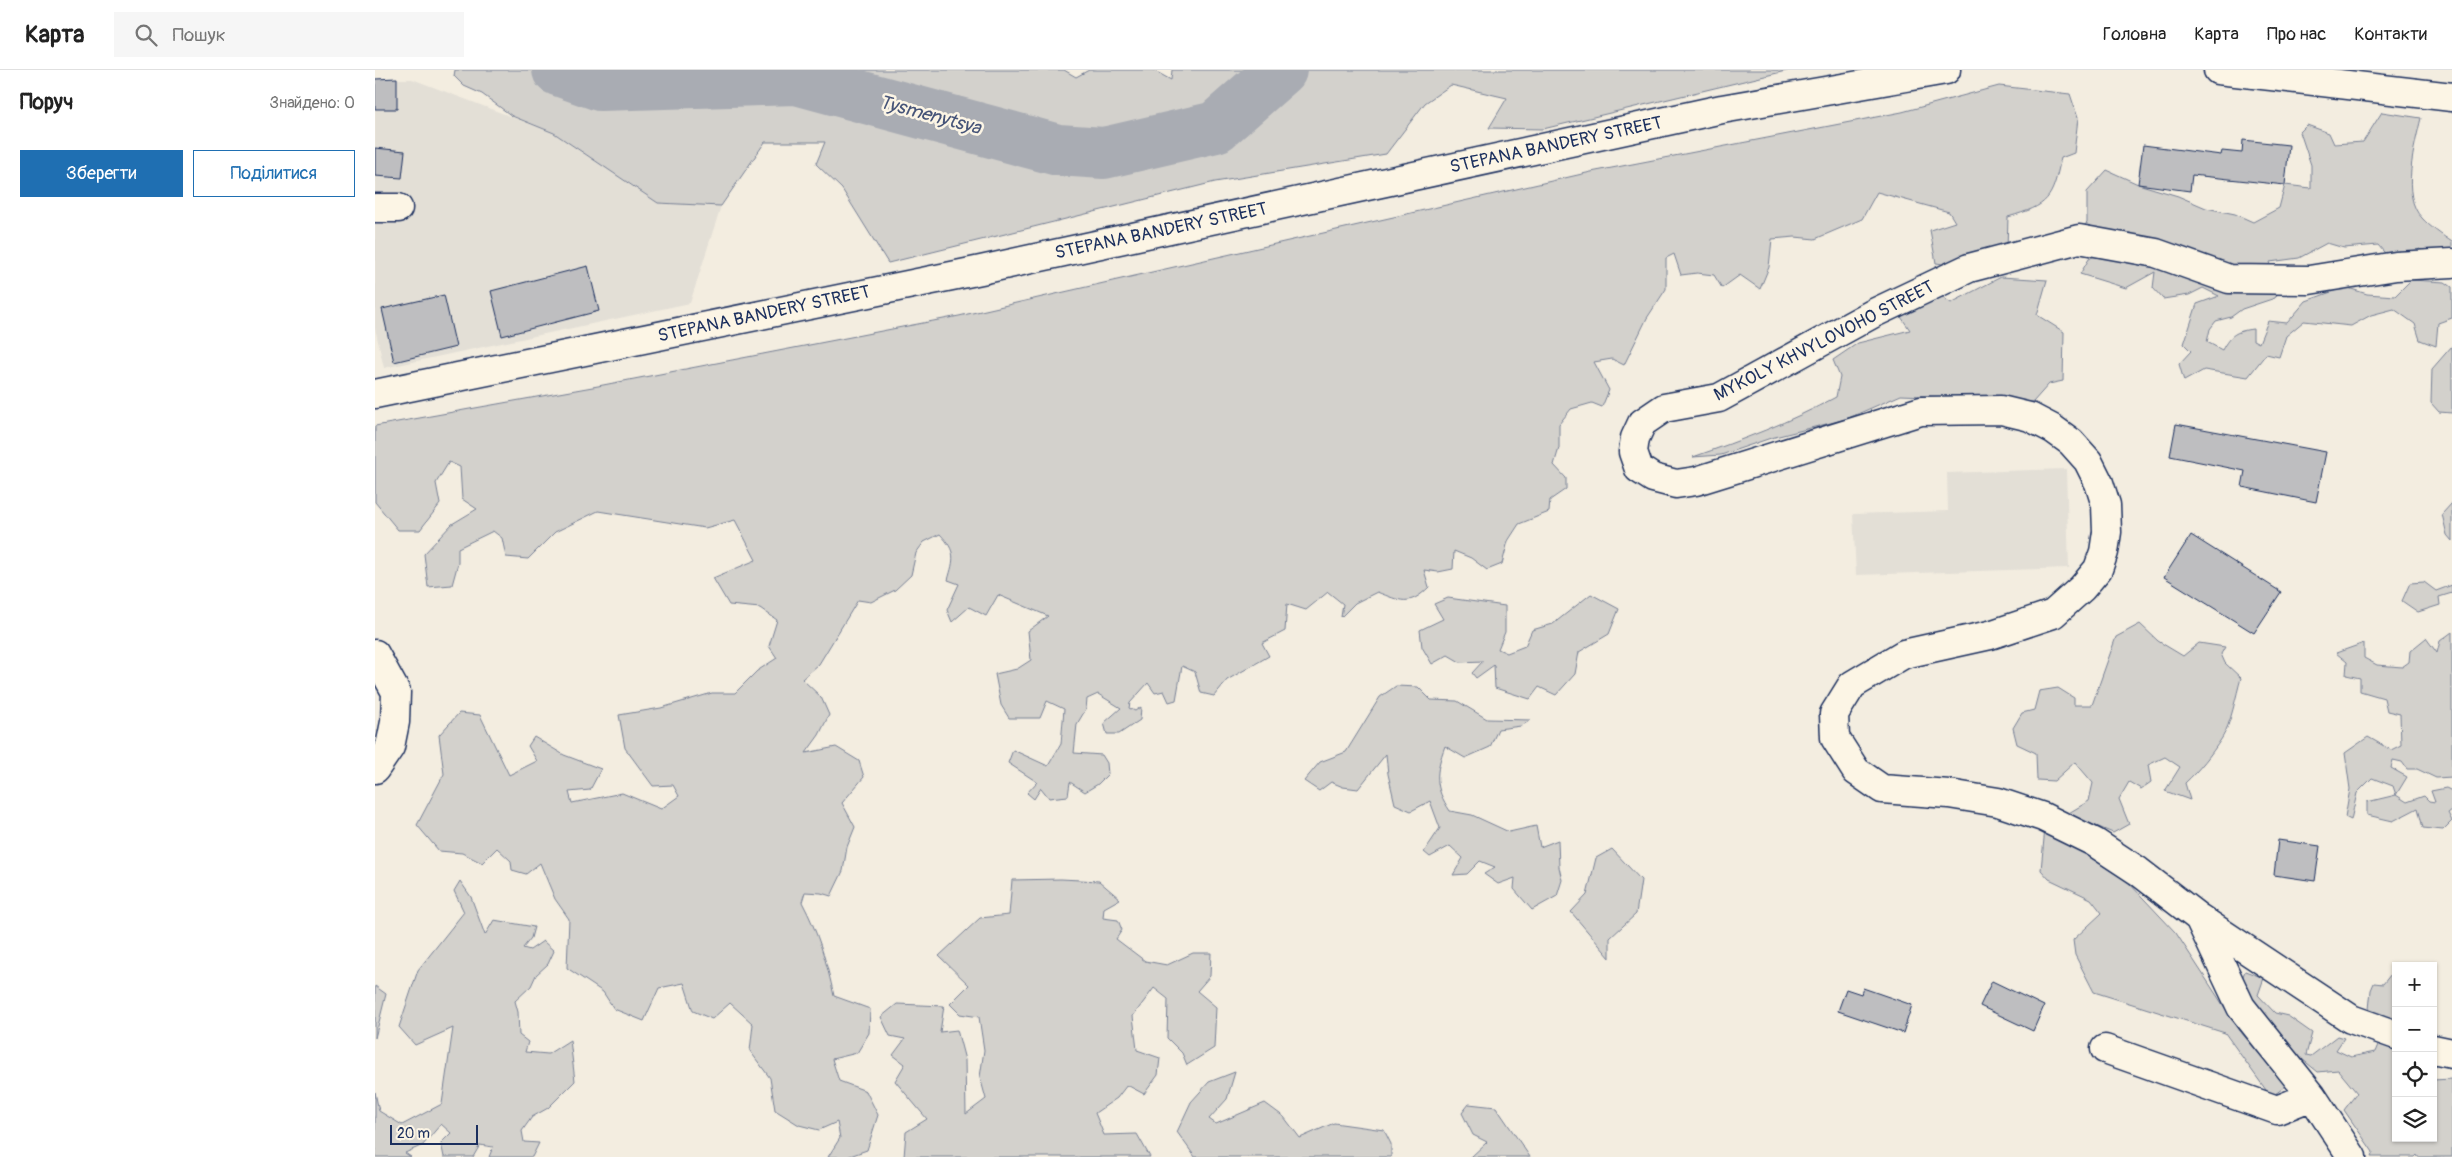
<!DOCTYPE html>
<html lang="uk">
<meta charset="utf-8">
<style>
:root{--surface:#fff;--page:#f6f6f6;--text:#222;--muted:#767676;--line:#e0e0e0;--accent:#1f6fb2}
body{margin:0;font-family:Pangolin,sans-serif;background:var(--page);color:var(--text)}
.controls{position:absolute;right:15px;bottom:15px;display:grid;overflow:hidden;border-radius:0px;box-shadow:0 1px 4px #0004}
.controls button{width:45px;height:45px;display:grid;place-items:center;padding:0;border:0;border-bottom:1px solid var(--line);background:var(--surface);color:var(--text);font:25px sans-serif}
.scale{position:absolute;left:15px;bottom:12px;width:88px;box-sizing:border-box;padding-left:5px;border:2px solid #1b2f5e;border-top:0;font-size:14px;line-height:18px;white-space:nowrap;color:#1b2f5e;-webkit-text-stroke:4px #fcf5e5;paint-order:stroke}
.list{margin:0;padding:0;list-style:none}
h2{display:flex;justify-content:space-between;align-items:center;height:65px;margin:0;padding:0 20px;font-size:21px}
h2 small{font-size:16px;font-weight:400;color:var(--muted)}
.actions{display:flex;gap:10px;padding:15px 20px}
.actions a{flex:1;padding:11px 0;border:1px solid var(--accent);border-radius:0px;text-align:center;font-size:18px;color:var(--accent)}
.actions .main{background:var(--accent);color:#fff}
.icon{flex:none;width:28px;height:28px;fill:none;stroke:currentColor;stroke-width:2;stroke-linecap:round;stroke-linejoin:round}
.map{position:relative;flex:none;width:2077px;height:1087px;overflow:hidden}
header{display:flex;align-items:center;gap:30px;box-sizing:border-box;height:70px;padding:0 25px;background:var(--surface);border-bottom:1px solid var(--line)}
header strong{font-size:24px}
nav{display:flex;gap:28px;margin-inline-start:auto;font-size:18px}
.search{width:350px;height:45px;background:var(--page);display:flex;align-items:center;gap:12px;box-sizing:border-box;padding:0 18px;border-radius:0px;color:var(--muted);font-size:19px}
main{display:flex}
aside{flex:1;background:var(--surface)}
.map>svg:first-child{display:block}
.built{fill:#e3dfd6}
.green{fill:#d3d1cc;stroke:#778095}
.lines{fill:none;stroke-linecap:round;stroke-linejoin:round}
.river{stroke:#a9acb3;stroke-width:52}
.building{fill:#bebec0;stroke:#1b2f5e}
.minor-casing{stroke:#1b2f5e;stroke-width:31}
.major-casing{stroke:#1b2f5e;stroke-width:31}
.minor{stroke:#fcf5e5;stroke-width:28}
.major{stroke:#fcf5e5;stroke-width:28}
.labels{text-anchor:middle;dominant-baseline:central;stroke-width:5;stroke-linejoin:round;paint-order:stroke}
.street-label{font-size:18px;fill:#1b2f5e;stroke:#fcf5e5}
.water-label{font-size:19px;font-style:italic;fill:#465478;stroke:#fcf5e5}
</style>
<header>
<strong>Карта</strong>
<div class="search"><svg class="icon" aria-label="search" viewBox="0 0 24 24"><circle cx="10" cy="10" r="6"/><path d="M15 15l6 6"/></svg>Пошук</div>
<nav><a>Головна</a><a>Карта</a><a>Про нас</a><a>Контакти</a></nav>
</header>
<main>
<aside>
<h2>Поруч<small>Знайдено: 0</small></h2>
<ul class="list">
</ul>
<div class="actions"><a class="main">Зберегти</a><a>Поділитися</a></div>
</aside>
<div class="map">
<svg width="2077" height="1087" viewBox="0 0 2077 1087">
<rect width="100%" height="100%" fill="#f3ede0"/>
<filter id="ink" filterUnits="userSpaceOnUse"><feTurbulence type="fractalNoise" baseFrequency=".02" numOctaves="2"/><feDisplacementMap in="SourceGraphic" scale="10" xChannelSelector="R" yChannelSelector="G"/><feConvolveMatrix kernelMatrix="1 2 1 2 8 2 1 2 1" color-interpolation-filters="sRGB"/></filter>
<g filter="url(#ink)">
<path class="built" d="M 0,9 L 37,9 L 179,63 L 283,133 L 346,136 L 315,233 L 9,298 L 0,258 Z
M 1691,399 L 1694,498 L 1481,505 L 1478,444 L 1573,441 L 1572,403 Z"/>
<path class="green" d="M 80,0 L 689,0 L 701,7 L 714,0 L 778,0 L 796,10 L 797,0 L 1415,0 L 1168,59 L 1114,58 L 1132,28 L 1076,15 L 1050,33 L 1011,84 L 840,112 L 513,193 L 467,119 L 441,94 L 450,72 L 390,72 L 346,136 L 283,133 L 179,63 L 137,46 L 107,24 L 89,16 L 79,6 Z
M 1624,16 L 1695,24 L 1703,48 L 1699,83 L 1686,88 C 1677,130 1674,135 1633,147 L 1632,179 L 1575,195 L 1561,193 L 1555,160 L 1580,152 L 1574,142 L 1502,122 L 1487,149 L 1440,169 L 1420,167 L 1397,169 L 1394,197 L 1385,219 L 1365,205 L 1347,218 L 1339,205 L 1322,203 L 1306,205 L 1299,184 L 1291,188 L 1291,219 L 1272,248 L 1249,295 L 1237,289 L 1219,292 L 1234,320 L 1227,337 L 1217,333 L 1196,339 L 1184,354 L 1184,378 L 1179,395 L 1191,408 L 1191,419 L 1175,430 L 1174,442 L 1144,454 L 1133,471 L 1127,494 L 1112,500 L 1096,488 L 1079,481 L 1078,499 L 1063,502 L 1049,500 L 1054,517 C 1034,537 1026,531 1002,522 L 980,533 L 966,547 L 968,534 L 953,522 L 931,540 L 912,534 L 910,561 L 887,573 L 894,586 L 852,610 L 839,626 L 826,623 L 820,602 L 807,596 L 801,630 L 794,632 L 789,621 L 780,623 L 773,613 L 755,633 L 754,638 L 760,641 L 766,637 L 765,650 L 744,664 L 732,664 L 729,653 L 746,638 L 723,624 L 712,629 L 711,639 L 702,654 L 699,683 L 727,685 L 732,693 L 733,704 L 723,714 L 710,722 L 695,712 L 693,726 L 674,728 L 666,718 L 659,729 L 652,723 L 662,712 L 633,693 L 638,680 L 673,696 L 686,674 L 689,639 L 672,631 L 665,648 L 634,648 L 626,635 L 620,604 L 642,599 L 656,590 L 653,561 L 673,546 L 623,525 L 611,546 L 594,537 L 577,552 L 572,540 L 584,514 L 573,510 C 579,489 582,482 565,464 L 549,472 L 541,483 L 536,505 L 520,520 L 496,532 L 483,530 L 444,594 L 427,609 L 446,627 L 454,645 L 444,665 L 431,683 L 461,677 L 484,691 L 489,707 L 467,733 L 480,757 L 472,777 L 468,801 L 456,826 L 446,823 L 430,822 L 427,832 C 443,862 452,893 459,926 L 495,939 L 494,963 L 482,983 L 457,989 L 464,1011 L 491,1021 L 503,1045 L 492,1080 L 472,1087 L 453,1087 L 465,1068 L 462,1052 L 444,1060 L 424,1055 L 400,1040 L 395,1008 L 375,981 L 378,954 L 355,933 L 337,949 L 318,941 L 309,913 L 284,918 L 269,951 L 239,939 L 228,922 L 192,898 L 194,849 L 180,829 L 165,793 L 151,804 L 137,800 L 136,791 L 122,778 L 107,793 L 87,783 L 64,781 L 42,755 L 69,704 L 64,665 L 84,643 L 105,645 L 134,705 L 162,691 L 153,676 L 159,667 L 189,685 L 226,699 L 215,720 L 194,722 L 197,733 L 247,723 L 286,739 L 304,726 L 298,715 L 278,716 L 250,678 L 244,645 L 286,638 L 337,623 L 360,623 L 382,601 L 402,588 L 394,576 L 402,550 L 385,538 L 354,535 L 338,508 L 381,490 L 360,450 L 330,458 L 223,441 L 180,462 L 153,489 L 131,487 L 127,468 L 118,461 L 83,478 L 83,493 L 77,515 L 53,517 L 49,484 L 77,454 L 102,439 L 87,429 L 85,397 L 74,392 L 61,413 L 65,434 L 45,460 L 23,460 L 0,432 L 0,356 L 223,316 L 584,246 L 1216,102 L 1527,42 Z
M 2007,42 L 2046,48 C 2040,74 2025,126 2047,148 C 2055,157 2067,165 2077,172 L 2077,187 L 2071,188 L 2044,179 L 2032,190 L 2015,189 L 2003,175 L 1969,178 L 1952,173 L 1924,188 L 1895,192 L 1905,219 L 1900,228 L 1867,239 L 1856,247 L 1841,251 L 1835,259 L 1832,272 L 1847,280 C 1855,265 1861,261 1878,259 L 1878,270 L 1884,273 L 1893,251 L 1912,253 L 1931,231 L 1970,217 L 1992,224 L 2020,226 L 2036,210 L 2070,212 L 2077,217 L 2077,248 L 2063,253 L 2061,276 L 2045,270 L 2040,254 L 2019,239 L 1996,245 L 1976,256 L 1929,251 L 1911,266 L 1904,287 L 1891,284 L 1873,307 L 1829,300 L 1809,311 L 1804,294 L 1816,281 L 1809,274 L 1822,234 L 1844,226 L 1828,218 L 1814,225 L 1788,229 L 1778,218 L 1780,202 L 1751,218 L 1705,204 L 1714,189 L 1730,180 L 1701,162 L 1712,153 L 1712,122 L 1732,100 L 1763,114 L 1803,126 L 1831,138 L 1860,144 L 1878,152 L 1904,138 L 1910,115 L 1936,118 L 1936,95 L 1925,62 L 1932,55 L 1954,63 L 1959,74 L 1988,72 Z
M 1626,207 L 1672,210 L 1662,245 L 1689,262 L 1688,311 L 1674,314 L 1658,332 L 1647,332 L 1626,326 L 1577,327 L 1526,325 L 1471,349 L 1396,368 L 1346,385 L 1318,387 C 1367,370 1415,352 1461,327 L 1465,307 L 1458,290 L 1483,273 L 1535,260 L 1522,241 L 1565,225 L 1576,233 Z
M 2077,276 L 2077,343 L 2064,342 L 2056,333 L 2057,299 Z
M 2077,433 L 2077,471 L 2072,465 L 2067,444 Z
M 2049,512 L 2061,521 L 2077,515 L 2077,523 L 2064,527 L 2065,535 L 2043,542 L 2027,531 L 2035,513 Z
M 1216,524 L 1244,539 L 1234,564 L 1204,582 L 1200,604 L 1181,625 L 1164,617 L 1155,629 L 1120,618 L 1119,595 L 1101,608 L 1097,603 L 1108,591 L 1085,592 L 1073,585 L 1057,594 L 1047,577 L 1045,560 L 1068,549 L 1059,534 L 1073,528 L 1130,536 L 1130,562 L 1123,579 L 1132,583 L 1150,576 L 1157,560 L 1178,554 Z
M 1765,554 L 1783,571 L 1808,586 L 1824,573 L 1850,577 L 1846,584 L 1850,593 L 1866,608 C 1861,625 1856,654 1847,668 C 1836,685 1825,699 1810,713 L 1815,730 L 1790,721 L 1805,697 L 1790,687 L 1773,695 L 1776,712 L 1766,719 L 1754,712 L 1744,729 L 1754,754 L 1738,763 L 1692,744 L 1714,731 L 1718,713 L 1700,692 L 1679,711 L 1662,710 L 1661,683 L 1642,674 L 1638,658 L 1647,643 L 1659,640 L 1664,621 L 1683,618 L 1699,628 L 1699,635 L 1717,635 L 1741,567 Z
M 2077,562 L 2077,707 L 2061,708 L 2042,699 L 2032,699 L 2027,692 L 2018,690 L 2016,698 L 2032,707 L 2021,725 L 2032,732 L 2049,726 L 2054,731 L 2060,732 L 2056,721 L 2071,718 L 2077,721 L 2077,740 L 2073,743 L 2077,751 L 2068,760 L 2048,758 L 2043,738 L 2018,751 L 1992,745 L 1992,732 L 2021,725 L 2018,716 L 1997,708 L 1982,723 L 1976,750 L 1970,747 L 1975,719 L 1970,683 L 1993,667 L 2016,680 L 2026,675 L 2025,644 L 2012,641 L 2009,628 L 1985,621 L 1985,608 L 1971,605 L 1972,592 L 1961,583 L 1989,573 L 1989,588 L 2002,595 L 2027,597 L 2034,592 L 2035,581 L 2051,568 L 2062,583 L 2065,571 Z
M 1021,616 L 1043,617 L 1056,630 L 1082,631 L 1112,649 L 1156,650 L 1146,656 L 1123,659 L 1115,677 L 1090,688 L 1070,676 C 1060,703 1059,717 1075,741 L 1097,745 L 1134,762 L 1161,756 L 1165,777 L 1183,770 L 1184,797 L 1187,810 L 1182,826 L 1157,840 L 1139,819 L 1140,808 L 1123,814 L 1109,804 L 1120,797 L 1105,791 L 1092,804 L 1078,805 L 1088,788 L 1075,776 L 1055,787 L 1049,782 L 1065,758 L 1055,731 L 1036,741 L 1020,734 L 1013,704 L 1011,684 L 983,719 L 968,717 L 956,712 L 944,721 L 929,711 L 945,692 L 971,682 L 1005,627 Z
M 1670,758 L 1753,812 L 1801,863 L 1865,961 L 1911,1016 L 1896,1027 L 1850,963 L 1719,922 L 1700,885 L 1698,870 L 1727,843 L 1716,829 L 1674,809 L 1666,800 Z
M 1237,779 L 1266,810 L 1261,844 L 1235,868 L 1235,888 L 1196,842 L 1212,825 L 1221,788 Z
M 686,809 L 724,811 L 745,829 L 729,838 L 728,848 L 743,850 L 747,860 L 741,869 L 770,891 L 792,895 L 818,883 L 836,883 L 835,906 L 822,921 L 841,937 L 839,978 L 812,995 L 807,983 L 792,968 L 793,929 L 779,918 L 758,946 L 762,980 L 785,988 L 783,1005 L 769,1024 L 752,1015 L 742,1028 L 720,1043 L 729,1065 L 762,1064 L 775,1087 L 529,1087 L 531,1062 L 552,1049 L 520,1011 L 530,994 L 518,985 L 530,969 L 515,966 L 506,947 L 522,934 L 569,936 L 565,962 L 582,960 L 590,990 L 591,1044 L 611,1029 L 605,1007 L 609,980 L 604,947 L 585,944 L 575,934 L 594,915 L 564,886 L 605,848 L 634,845 L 637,810 Z
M 85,811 L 96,827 L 110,865 L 119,850 L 159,857 L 156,868 L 148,878 L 155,880 L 168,871 L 179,881 L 173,894 L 161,905 L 156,916 L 140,931 L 143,942 L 144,965 L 153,972 L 150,982 L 173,984 L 195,970 L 200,1011 L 173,1038 L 157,1047 L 147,1061 L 149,1072 L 164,1073 L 157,1087 L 114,1087 L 118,1077 L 105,1075 L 98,1087 L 69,1087 L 66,1073 L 76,1063 L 66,1054 L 48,1075 L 30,1083 L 36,1087 L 0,1087 L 0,1022 L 4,1041 L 27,1055 L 67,1034 L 78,958 L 40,975 L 24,957 L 43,900 L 89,842 L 79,821 Z
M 1870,901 L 1889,908 L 1883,925 L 1900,943 L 1913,946 L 1937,963 L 1931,985 L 1936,986 L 1962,966 L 1969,968 L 1961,980 L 1976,987 L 2000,982 L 2007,965 L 2021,974 L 2021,1068 L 2058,1068 L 2058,1010 L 2077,1009 L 2077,1087 L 2043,1087 L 2042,1085 L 2040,1087 L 1996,1087 L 1998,1082 L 1969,1040 L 1982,1023 L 1963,1000 L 1943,1002 L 1916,980 L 1874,925 L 1864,916 Z
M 2016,904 L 2021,906 L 2021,952 L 2008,950 L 1994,939 L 1996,920 L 1999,913 L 2008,914 Z
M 0,916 L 11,924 L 0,968 Z
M 860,1002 L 852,1029 L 834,1049 L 841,1054 L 890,1033 L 909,1047 L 925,1068 L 959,1053 L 1009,1060 L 1016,1074 L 1016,1087 L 820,1087 L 802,1062 L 816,1032 L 834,1012 Z
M 1094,1034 L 1121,1037 L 1155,1087 L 1096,1087 L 1112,1072 L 1098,1065 L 1087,1043 Z"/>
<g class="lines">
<path class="river" d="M 183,0 L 225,15 L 421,9 L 683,80 L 729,83 L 841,57 L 906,0"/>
</g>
<path class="building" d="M 22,8 L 22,39 L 0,39 L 0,9 Z
M 1868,70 L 1914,75 L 1910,115 L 1817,105 L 1815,121 L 1763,114 L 1768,75 L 1846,85 L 1847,81 L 1867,83 Z
M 0,78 L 30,81 L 27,108 L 0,106 Z
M 213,196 L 224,241 L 127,266 L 116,221 Z
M 69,225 L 81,277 L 19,292 L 7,239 Z
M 1801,354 L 1951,382 L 1941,432 L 1867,417 L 1870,401 L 1795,386 Z
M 1816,465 L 1906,522 L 1879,563 L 1789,507 Z
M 1903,770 L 1945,776 L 1940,811 L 1899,805 Z
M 1617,911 L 1669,936 L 1658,961 L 1605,936 Z
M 1488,918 L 1537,935 L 1528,963 L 1463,941 L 1471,919 L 1486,924 Z"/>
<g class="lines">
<defs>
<path id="minor" d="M 0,138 L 23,138
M 0,584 L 21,622 L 20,652 L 15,677 L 0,699
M 1824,848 L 1976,949 L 2021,965
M 1730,979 L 1902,1040 L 1937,1026
M 2058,979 L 2077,983
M 1977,1087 L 1937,1026 L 1866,937 L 1824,848 L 1763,801 L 1719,772 L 1668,747 L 1623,732 L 1574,724 L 1507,719 L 1481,701 L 1460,668 L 1459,644 L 1477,615 L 1529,584 L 1615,565 L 1678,544 L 1707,518 L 1723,499 L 1729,482 L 1732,462 L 1731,435 L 1724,413 L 1713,391 L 1696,372 L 1678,359 L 1655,347 L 1626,340 L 1546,341 L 1321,411 L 1301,414 L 1278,408 L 1264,399 L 1258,382 L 1260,368 L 1267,353 L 1289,338 L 1344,328 L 1499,243 L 1594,198 L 1704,169 L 1781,183 L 1854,209 L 1934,210 L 2021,196 L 2077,193"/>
<path id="major" d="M 1843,0 L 2077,27
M 0,324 L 606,200 L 1347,39 L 1571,0"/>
</defs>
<use href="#minor" class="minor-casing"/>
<use href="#major" class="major-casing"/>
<use href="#minor" class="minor"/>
<use href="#major" class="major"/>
</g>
</g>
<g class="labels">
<g class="street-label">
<text transform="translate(1181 75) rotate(-12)">STEPANA BANDERY STREET</text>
<text transform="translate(786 161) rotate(-12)">STEPANA BANDERY STREET</text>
<text transform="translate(389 244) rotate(-12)">STEPANA BANDERY STREET</text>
<text transform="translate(1449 271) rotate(-27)">MYKOLY KHVYLOVOHO STREET</text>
</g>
<g class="water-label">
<text transform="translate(555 45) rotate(15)">Tysmenytsya</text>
</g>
</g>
</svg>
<div class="controls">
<button>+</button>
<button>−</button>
<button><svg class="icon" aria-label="locate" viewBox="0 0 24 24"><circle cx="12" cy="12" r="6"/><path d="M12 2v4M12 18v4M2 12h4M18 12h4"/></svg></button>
<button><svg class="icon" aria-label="layers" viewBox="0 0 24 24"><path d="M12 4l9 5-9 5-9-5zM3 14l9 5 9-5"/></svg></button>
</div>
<div class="scale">20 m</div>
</div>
</main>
